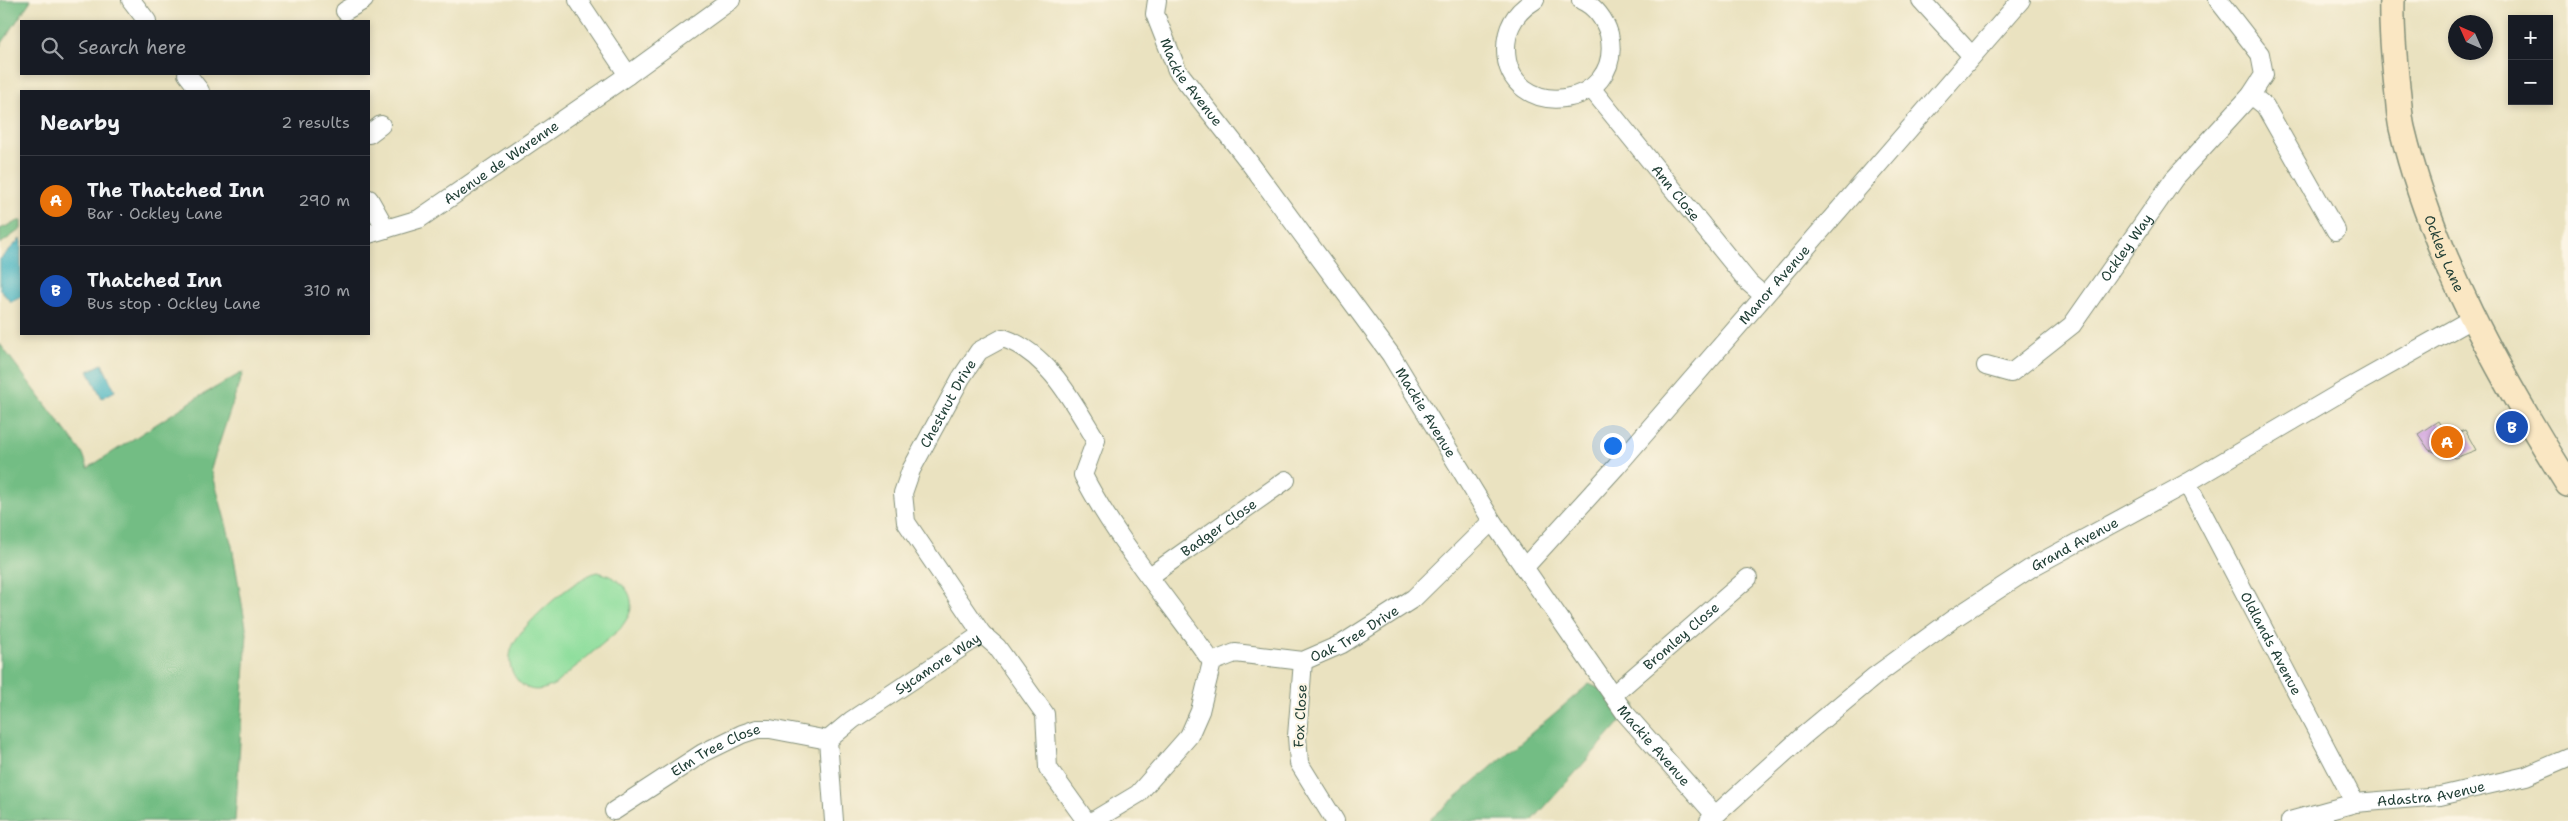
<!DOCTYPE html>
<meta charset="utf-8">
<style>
:root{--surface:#171b24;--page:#20242c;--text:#f1f3f6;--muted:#9ea1a6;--line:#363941;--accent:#1f6fb2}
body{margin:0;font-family:"Shantell Sans",sans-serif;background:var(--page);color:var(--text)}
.controls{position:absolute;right:15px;top:15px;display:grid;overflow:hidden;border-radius:0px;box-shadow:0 2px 8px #0003}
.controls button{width:45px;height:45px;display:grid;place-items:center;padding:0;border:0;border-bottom:1px solid var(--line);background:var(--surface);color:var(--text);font:25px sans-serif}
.compass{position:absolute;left:2448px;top:15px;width:45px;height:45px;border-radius:50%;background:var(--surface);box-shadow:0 2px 8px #0003;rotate:315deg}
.you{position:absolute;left:1612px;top:445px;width:18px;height:18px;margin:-12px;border:4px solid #fff;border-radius:50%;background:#1a73e8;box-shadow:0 0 0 8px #1a73e833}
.badge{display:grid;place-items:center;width:32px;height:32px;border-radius:50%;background:var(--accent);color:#fff;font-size:16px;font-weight:700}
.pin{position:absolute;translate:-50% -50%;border:2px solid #fff;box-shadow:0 1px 5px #0006}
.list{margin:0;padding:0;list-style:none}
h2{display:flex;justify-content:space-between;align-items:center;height:65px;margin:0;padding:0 20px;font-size:21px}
h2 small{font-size:16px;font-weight:400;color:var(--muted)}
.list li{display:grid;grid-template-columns:32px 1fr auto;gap:15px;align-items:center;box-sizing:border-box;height:90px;padding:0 20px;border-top:1px solid var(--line)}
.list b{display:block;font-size:19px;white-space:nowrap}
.list p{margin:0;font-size:16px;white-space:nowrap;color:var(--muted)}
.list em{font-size:16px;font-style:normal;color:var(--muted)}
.icon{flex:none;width:28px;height:28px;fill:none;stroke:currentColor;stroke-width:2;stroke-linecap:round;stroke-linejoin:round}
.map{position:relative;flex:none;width:2568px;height:821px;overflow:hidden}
.search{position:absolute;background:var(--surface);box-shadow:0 2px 8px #0003;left:20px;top:20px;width:350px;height:55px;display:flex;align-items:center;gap:12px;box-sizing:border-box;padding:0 18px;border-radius:0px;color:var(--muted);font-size:19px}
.panel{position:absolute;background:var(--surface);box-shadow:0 2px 8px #0003;left:20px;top:90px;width:350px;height:245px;border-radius:0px}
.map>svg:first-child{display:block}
.green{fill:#8fde9d;stroke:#578e68}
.forest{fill:#73bd84;stroke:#497d5c}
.water{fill:#45b3c0;stroke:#32787a}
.building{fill:#cd9cdf}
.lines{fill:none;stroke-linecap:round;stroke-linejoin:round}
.street-casing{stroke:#84907a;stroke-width:20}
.secondary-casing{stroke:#84907a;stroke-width:28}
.street{stroke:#fff;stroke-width:18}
.secondary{stroke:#fae7c3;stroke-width:25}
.labels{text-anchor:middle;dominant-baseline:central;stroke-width:4.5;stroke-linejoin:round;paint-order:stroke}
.street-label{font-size:14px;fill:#1f3d34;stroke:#fcf5e5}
</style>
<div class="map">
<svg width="2568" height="821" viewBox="0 0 2568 821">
<rect width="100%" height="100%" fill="#fcf5e5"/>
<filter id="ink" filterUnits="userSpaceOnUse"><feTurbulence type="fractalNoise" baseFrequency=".02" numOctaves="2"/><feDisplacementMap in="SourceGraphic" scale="10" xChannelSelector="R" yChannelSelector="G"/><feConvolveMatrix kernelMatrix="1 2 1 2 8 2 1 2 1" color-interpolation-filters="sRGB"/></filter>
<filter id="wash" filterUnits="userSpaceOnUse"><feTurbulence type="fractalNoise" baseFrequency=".0096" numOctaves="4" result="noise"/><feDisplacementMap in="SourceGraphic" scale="20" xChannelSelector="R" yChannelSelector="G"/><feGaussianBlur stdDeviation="1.12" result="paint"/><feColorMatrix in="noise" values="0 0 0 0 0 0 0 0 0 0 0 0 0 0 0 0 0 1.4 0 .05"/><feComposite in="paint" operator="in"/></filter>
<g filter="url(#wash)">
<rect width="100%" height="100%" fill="#eae2c0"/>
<path class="green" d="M 597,572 C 613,575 634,588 631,608 C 630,616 624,623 620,629 L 554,685 C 541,691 530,693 519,682 C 509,671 507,657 514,643 C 525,622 575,578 597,572 Z"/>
<path class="forest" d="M 0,0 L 31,0 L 0,46 Z
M 21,220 L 21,229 L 0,244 L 0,229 Z
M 0,344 L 83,454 L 88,468 L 197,398 L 243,372 L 211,468 L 232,546 L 247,633 L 235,821 L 0,821 Z
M 1589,684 L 1636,705 L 1532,821 L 1428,821 Z"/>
<path class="water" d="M 21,238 L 21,297 L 11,302 L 0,290 L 0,259 Z
M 102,364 L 115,391 L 102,398 L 88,371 Z"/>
<g id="blocks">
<path class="building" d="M 2438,421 L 2444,431 L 2455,434 L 2465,430 L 2476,450 L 2455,458 L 2429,450 L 2418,434 Z"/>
</g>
</g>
<g filter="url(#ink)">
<use href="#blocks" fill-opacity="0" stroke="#84907a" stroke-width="1"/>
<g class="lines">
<defs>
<g id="street">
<path d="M 131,0 L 147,21"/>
<path d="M 578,0 L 628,75"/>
<path id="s1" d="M 1157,0 L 1155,14 L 1177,70 L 1246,158 L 1391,355 L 1492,521 L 1625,713 L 1715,815"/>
<path d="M 1535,0 C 1516,11 1506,27 1506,49 C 1506,123 1626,111 1609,34 C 1605,20 1595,6 1581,0"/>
<path d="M 1921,0 L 1972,56"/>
<path d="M 345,11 L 364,0"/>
<path d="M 187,74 L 200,91"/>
<path id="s2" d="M 1591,88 L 1749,283 L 1763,295"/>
<path d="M 2251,95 L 2265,106 L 2336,231"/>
<path d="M 369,134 L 381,125"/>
<path d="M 369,199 L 386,229"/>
<path id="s3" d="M 369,234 L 419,219 L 628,75 L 731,0"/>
<path id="s4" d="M 1986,366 L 2011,373 L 2072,325 L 2174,179 L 2251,95 L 2264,75 L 2260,54 L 2218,0"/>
<path id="s5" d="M 2187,483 L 2355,803"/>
<path id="s6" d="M 1524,568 L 1616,467 L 2021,0"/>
<path id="s7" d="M 1150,576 L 1286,480"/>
<path id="s8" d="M 982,634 L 906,522 L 903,493 L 911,470 L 961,378 L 979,351 L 1003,338 C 1048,353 1073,402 1096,440 L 1083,475 C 1116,540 1170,602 1212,662"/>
<path d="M 1303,661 L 1297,736 L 1299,763 L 1335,821"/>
<path id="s9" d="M 1613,695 L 1748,578"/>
<path id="s10" d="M 614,811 L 703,753 L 742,734 L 757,729 L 770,729 L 828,740"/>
<path id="s11" d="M 834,821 L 828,740 L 852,720 L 982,634 L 997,647 L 1045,714 L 1048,768 L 1086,821"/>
<path id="s12" d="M 1093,821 L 1138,794 L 1189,736 L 1200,711 L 1212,662 L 1235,653 L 1303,661 L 1342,644 L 1414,598 L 1492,521"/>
<path id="s13" d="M 1709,821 L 1803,736 L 1875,676 L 1953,619 L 2034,566 L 2187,483 L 2345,390 L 2475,317"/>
<path id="s14" d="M 2290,821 L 2355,803 L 2440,796 L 2526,776 L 2568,758"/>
</g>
<g id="secondary">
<path id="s15" d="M 2392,0 C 2391,29 2394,58 2397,87 C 2399,100 2399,115 2402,128 C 2432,254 2499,375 2568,484"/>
</g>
</defs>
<use href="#street" class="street-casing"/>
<use href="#secondary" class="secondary-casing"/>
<use href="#street" class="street"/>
<use href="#secondary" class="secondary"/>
</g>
</g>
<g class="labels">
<g class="street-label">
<text stroke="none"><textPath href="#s1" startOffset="92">Mackie Avenue</textPath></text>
<text stroke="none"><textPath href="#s3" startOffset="152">Avenue de Warenne</textPath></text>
<text stroke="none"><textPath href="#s2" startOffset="135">Ann Close</textPath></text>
<text stroke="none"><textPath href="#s4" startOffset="198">Ockley Way</textPath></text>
<text stroke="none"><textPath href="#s15" startOffset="261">Ockley Lane</textPath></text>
<text stroke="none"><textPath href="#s6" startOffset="378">Manor Avenue</textPath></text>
<text stroke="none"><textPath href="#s8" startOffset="265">Chestnut Drive</textPath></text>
<text stroke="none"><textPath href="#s1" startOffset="498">Mackie Avenue</textPath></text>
<text stroke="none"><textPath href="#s7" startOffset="84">Badger Close</textPath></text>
<text stroke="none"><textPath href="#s13" startOffset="460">Grand Avenue</textPath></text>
<text stroke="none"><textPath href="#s12" startOffset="359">Oak Tree Drive</textPath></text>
<text stroke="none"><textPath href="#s9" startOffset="90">Bromley Close</textPath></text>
<text stroke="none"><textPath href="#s5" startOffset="181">Oldlands Avenue</textPath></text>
<text stroke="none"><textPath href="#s11" startOffset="215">Sycamore Way</textPath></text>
<text transform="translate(1300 716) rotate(-87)">Fox Close</text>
<text stroke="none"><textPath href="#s1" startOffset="902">Mackie Avenue</textPath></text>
<text stroke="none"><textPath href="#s10" startOffset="119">Elm Tree Close</textPath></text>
<text stroke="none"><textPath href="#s14" startOffset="144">Adastra Avenue</textPath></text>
</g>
</g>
</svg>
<div class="controls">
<button>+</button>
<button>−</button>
</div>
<svg class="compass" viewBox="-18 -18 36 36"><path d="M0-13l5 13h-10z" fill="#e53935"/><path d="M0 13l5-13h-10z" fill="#9ea1a6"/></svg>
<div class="you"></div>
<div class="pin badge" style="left:2447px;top:442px;background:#e8710a">A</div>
<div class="pin badge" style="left:2512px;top:427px;background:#1a4fb4">B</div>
<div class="search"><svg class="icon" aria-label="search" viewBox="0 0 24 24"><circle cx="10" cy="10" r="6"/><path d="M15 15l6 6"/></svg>Search here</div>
<section class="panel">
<h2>Nearby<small>2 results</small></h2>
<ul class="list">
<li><span class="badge" style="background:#e8710a">A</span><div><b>The Thatched Inn</b><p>Bar · Ockley Lane</p></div><em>290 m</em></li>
<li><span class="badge" style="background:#1a4fb4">B</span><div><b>Thatched Inn</b><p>Bus stop · Ockley Lane</p></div><em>310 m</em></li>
</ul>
</section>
</div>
